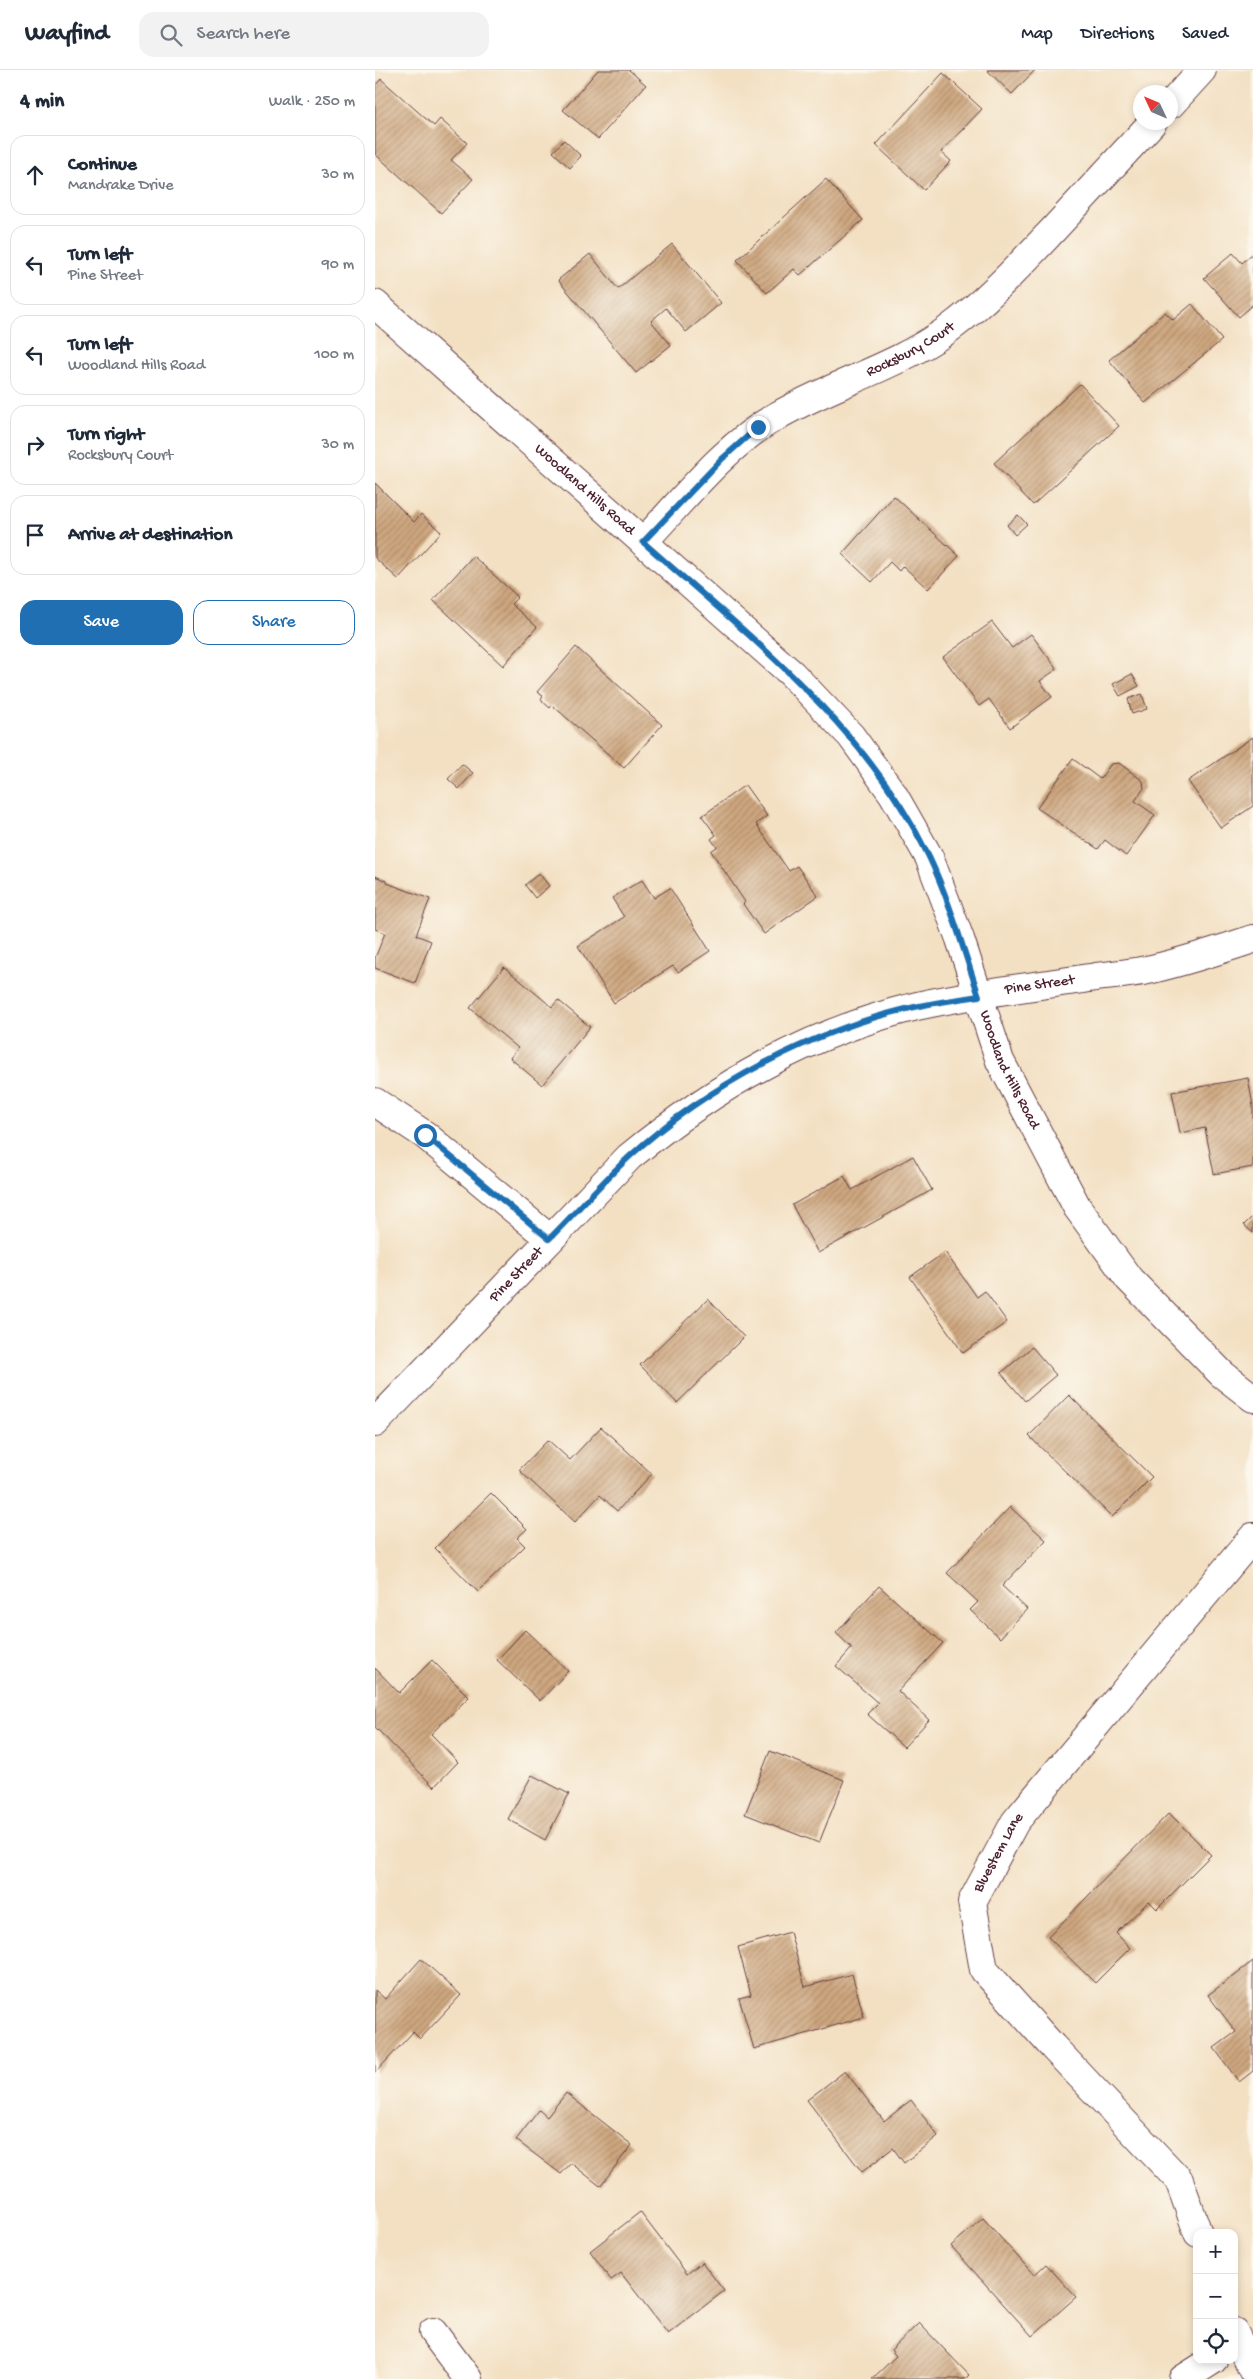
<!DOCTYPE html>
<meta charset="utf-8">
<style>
:root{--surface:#fff;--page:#f2f2f3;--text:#1f2937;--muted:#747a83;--line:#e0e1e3;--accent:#1f6fb2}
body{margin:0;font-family:"Gochi Hand",sans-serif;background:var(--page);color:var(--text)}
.controls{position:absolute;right:15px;bottom:15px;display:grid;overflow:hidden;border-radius:10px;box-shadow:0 2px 8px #0003}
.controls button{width:45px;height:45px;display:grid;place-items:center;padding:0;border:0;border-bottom:1px solid var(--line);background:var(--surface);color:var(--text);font:25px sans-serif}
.compass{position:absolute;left:758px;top:15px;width:45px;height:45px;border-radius:50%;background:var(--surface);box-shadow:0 2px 8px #0003;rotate:314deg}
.stop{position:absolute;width:15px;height:15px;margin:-11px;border:4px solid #1f6fb2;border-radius:50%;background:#fff}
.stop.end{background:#1f6fb2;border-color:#fff;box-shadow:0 1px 5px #0008}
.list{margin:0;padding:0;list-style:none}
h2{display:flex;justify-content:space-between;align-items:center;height:65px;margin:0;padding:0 20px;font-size:21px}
h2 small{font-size:16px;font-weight:400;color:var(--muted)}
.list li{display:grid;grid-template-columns:32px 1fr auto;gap:15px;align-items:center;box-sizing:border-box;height:80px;margin:0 10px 10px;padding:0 10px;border:1px solid var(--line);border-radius:15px}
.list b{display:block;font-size:19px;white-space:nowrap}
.list p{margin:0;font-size:16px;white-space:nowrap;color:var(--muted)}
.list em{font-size:16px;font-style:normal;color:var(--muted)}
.actions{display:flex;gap:10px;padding:15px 20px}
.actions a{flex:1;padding:11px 0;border:1px solid var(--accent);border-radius:15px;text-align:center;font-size:18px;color:var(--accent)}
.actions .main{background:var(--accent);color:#fff}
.icon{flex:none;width:28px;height:28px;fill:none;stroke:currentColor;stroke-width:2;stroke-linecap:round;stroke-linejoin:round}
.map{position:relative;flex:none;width:878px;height:2309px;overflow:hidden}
header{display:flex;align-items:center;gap:30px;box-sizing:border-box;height:70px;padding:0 25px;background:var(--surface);border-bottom:1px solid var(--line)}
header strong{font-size:24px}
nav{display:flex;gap:28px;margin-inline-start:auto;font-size:18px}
.search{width:350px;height:45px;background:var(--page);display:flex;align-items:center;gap:12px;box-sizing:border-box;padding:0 18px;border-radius:15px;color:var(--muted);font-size:19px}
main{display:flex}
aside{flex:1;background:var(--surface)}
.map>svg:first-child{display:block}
.building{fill:url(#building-hatch)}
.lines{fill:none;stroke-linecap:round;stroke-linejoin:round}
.minor-casing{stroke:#633c42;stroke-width:30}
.tertiary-casing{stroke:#633c42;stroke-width:30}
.minor{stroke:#fff;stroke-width:28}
.tertiary{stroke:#fff;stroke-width:28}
.route{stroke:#1f6fb2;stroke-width:6}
.labels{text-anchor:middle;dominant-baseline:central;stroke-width:4.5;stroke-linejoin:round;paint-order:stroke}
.street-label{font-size:15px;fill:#4a1f2b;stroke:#fbf7ec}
</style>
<header>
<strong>Wayfind</strong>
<div class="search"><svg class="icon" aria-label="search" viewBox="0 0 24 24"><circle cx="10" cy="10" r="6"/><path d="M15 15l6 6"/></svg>Search here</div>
<nav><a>Map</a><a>Directions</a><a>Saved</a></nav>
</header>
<main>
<aside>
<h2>4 min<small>Walk · 250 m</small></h2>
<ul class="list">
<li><svg class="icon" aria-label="ahead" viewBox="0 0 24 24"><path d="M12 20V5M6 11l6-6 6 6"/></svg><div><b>Continue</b><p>Mandrake Drive</p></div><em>30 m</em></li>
<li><svg class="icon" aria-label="left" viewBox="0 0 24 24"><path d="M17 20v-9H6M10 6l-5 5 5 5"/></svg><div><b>Turn left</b><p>Pine Street</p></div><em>90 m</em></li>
<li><svg class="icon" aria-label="left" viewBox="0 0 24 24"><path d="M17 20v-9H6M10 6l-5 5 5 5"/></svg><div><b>Turn left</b><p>Woodland Hills Road</p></div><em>100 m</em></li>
<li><svg class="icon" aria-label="right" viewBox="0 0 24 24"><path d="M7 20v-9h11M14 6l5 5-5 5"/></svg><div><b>Turn right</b><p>Rocksbury Court</p></div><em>30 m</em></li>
<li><svg class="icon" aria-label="arrive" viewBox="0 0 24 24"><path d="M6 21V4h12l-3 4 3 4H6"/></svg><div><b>Arrive at destination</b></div></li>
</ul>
<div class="actions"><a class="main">Save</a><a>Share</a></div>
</aside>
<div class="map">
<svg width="878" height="2309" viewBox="0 0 878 2309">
<defs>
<pattern id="building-hatch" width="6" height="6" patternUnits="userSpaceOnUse" patternTransform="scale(1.25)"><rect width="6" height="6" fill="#cea77f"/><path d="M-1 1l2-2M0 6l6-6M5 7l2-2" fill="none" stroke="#a98768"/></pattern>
</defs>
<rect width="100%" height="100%" fill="#fbf7ec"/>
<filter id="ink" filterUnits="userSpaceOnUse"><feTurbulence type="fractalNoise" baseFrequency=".02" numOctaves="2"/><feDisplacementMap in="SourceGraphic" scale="10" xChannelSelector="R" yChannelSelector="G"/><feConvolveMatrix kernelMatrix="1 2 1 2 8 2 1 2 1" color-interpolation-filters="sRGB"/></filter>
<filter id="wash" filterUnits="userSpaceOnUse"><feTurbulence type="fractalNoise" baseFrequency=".0096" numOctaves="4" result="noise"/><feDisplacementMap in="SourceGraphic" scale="20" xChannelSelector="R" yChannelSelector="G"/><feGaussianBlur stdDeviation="1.12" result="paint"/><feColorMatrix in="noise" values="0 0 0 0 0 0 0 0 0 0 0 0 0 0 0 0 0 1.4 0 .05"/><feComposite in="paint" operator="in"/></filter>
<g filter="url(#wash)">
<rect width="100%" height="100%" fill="#f3e0c3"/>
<g id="blocks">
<path class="building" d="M 223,0 L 254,0 L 271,15 L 223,69 L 188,40 Z
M 612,0 L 660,0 L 637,24 Z
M 568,3 L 607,39 L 566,82 L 576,91 L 549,120 L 501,75 Z
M 6,9 L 59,56 L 65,49 L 92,73 L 76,90 L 98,109 L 66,143 L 0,84 L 0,16 Z
M 189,70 L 206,86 L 195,98 L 178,82 Z
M 451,109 L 488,150 L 425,205 L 419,199 L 392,223 L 362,190 Z
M 297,174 L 346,233 L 311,262 L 291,238 L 276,251 L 296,275 L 261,303 L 183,210 L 215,184 L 243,219 Z
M 858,183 L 867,193 L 878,183 L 878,234 L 864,247 L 829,208 Z
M 817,234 L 847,270 L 770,333 L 734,290 L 790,242 L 798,250 Z
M 705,314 L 744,356 L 658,435 L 619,393 Z
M 0,413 L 39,452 L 46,444 L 66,462 L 23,509 L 0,488 Z
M 519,426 L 584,486 L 553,519 L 528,496 L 524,501 L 515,492 L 497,512 L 467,484 Z
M 643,445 L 652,454 L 640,465 L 632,455 Z
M 98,486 L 143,527 L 136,534 L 162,557 L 128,596 L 58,530 Z
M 617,552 L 637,578 L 656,564 L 682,599 L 665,611 L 677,627 L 635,658 L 614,629 L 604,636 L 568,587 Z
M 201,577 L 287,655 L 249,698 L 177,635 L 175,638 L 166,630 L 168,626 L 162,622 Z
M 757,604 L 764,616 L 745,626 L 738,614 Z
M 767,624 L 772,639 L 757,644 L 753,629 Z
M 878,667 L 878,736 L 846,758 L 813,711 Z
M 698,689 L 725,709 L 736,694 L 744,693 L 768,711 L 769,718 L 760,731 L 780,745 L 751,786 L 730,770 L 723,779 L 662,738 Z
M 87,694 L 98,703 L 84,719 L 73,709 Z
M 370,715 L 392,746 L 381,754 L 414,801 L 422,796 L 443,826 L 389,864 L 368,834 L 370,832 L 336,781 L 342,777 L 336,769 L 341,765 L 327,746 Z
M 164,803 L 174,816 L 160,828 L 150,815 Z
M 0,806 L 12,811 L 12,813 L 55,829 L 41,865 L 56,871 L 40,913 L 0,898 L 0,888 L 10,863 L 0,859 Z
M 267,810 L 279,828 L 295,818 L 335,881 L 303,902 L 298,896 L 239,933 L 203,876 L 249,847 L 237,828 Z
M 129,897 L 177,937 L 183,930 L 215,957 L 167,1015 L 135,988 L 143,978 L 95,938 Z
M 873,1008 L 878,1036 L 878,1097 L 839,1104 L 830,1058 L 805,1063 L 797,1022 Z
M 538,1086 L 557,1120 L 443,1183 L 417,1135 L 469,1106 L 477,1120 Z
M 878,1146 L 878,1163 L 869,1155 Z
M 570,1182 L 602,1227 L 610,1221 L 632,1252 L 588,1283 L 535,1207 Z
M 333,1229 L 369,1267 L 302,1333 L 265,1295 Z
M 657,1277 L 681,1305 L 650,1331 L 626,1303 Z
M 694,1325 L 777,1407 L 737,1447 L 654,1366 Z
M 226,1357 L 277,1404 L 242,1441 L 225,1425 L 200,1452 L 144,1400 L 173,1370 L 195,1390 Z
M 116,1423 L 152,1459 L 142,1468 L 150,1476 L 103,1522 L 60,1478 Z
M 635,1437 L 671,1470 L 627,1516 L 652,1539 L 625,1568 L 595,1540 L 603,1532 L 572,1503 Z
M 504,1516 L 568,1573 L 523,1621 L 554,1650 L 529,1677 L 492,1644 L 503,1633 L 461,1596 L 477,1578 L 461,1563 Z
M 150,1560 L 193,1601 L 165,1631 L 122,1590 Z
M 57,1590 L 94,1627 L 56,1664 L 83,1692 L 59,1717 L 0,1657 L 0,1598 L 24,1623 Z
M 395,1681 L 469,1710 L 444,1773 L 370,1744 Z
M 157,1705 L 194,1724 L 170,1770 L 133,1749 Z
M 794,1743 L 836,1785 L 782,1839 L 774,1831 L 741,1863 L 755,1878 L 720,1913 L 673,1867 Z
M 415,1862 L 430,1917 L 477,1904 L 489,1947 L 379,1979 L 364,1928 L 376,1925 L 363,1877 Z
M 46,1889 L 86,1925 L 45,1969 L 38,1962 L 0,2003 L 0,1920 L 10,1929 Z
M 878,1891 L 878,2001 L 864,2012 L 839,1978 L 861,1962 L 833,1925 Z
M 470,2001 L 509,2051 L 536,2030 L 563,2066 L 529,2093 L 518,2078 L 487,2102 L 432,2030 Z
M 191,2023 L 257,2075 L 225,2116 L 196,2093 L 186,2104 L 141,2070 L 164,2040 L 172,2047 Z
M 265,2142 L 312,2204 L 327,2192 L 349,2221 L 293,2264 L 246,2203 L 236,2210 L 215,2181 Z
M 608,2148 L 659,2205 L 671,2194 L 701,2227 L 657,2266 L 576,2176 Z
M 544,2253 L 594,2305 L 590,2309 L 497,2309 L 521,2286 L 516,2280 Z"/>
</g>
</g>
<g filter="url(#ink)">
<use href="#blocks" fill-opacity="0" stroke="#633c42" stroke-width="1"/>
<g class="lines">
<defs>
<g id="minor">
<path d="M 796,34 L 827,0"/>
<path id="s1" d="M 0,234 L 417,604 L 476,666 L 518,724 L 554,787 L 585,869 L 625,991 L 702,1137 L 754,1209 L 847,1304 L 878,1328"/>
<path id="s2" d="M 268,472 C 309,429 349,376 402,346 C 457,314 519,298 571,261 C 611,232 644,196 678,160 C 711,124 745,88 778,52"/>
<path d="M 0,1032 L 50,1065 L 175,1169"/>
<path id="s3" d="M 823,2163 L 804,2110 L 678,1977 L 609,1900 L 597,1832 L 640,1752 L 878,1467"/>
<path d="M 58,2262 L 93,2309"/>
<path d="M 859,2262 L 878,2301"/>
<path d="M 808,2309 L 838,2290"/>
</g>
<g id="tertiary">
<path id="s4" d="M 0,1353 L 254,1087 C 341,1016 432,963 542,936 C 600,923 662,916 721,907 C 739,905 759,903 777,899 C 811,891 845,880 878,869"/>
</g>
</defs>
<use href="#minor" class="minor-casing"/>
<use href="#tertiary" class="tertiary-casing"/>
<use href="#minor" class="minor"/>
<use href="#tertiary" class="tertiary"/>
</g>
</g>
<g class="lines" filter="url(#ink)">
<path class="route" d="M 50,1065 L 174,1169 C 201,1142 226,1113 254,1087 C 331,1016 441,958 544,936 C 564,932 584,929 604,926 C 588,879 575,831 554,787 C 491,656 374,566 268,472 L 347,389 L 383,357"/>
</g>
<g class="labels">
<g class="street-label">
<text stroke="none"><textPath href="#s2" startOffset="334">Rocksbury Court</textPath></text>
<text stroke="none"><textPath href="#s1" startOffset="280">Woodland Hills Road</textPath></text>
<text stroke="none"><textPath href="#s4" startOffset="820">Pine Street</textPath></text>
<text stroke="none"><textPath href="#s1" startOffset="1015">Woodland Hills Road</textPath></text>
<text stroke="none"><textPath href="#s4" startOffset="205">Pine Street</textPath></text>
<text stroke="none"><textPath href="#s3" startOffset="468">Bluestem Lane</textPath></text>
</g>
</g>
</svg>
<div class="controls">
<button>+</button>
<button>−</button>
<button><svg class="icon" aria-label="locate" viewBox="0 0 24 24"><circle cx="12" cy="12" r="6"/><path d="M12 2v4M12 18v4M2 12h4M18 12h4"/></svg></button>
</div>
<svg class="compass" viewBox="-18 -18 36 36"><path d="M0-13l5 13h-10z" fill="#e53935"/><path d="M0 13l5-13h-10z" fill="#747a83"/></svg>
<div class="stop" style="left:50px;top:1065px"></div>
<div class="stop end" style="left:383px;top:357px"></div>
</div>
</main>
